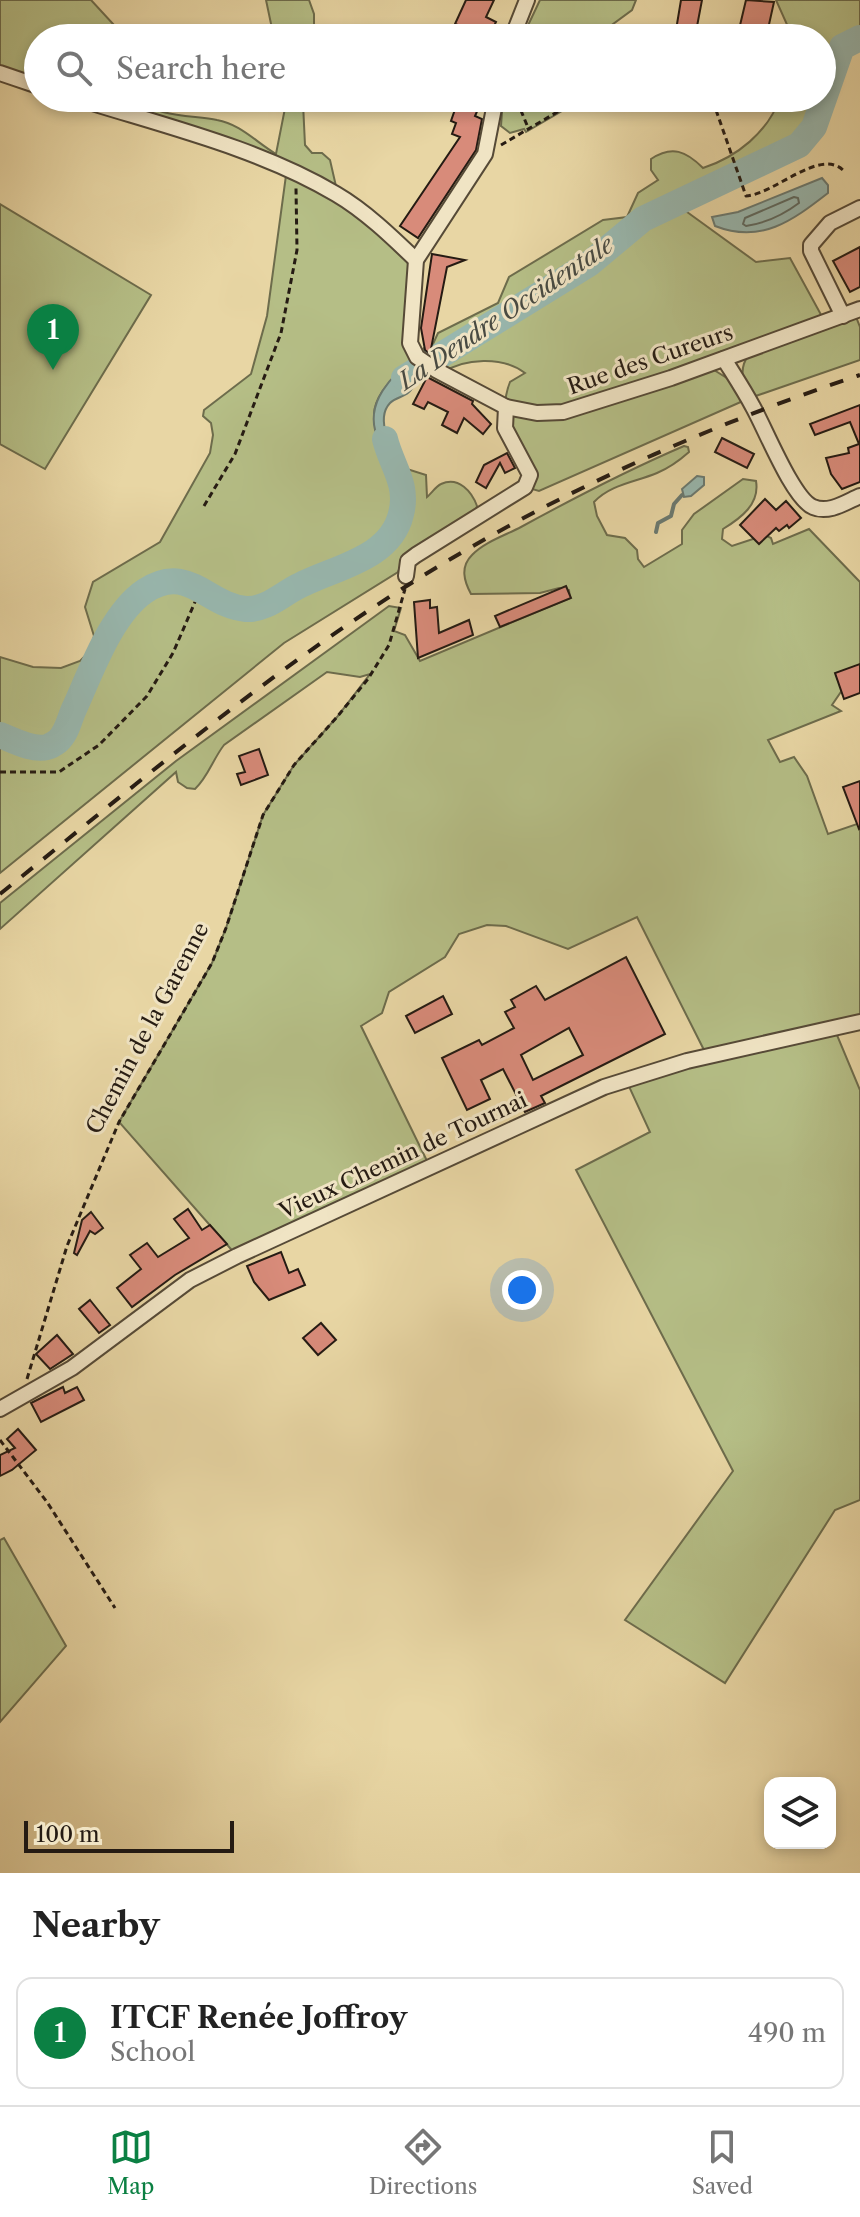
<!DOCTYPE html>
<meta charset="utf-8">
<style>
:root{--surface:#fff;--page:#f6f6f6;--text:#222;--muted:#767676;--line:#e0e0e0;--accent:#0b8043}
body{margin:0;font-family:"Libre Caslon Text",serif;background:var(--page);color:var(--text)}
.controls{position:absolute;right:24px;bottom:24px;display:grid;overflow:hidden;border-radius:16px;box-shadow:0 4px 12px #0003}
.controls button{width:72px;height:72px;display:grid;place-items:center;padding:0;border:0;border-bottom:2px solid var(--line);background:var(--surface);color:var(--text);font:40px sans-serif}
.scale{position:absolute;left:24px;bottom:20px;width:210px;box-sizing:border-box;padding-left:8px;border:4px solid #251b13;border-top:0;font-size:22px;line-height:28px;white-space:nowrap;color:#251b13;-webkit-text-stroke:6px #f0e4c4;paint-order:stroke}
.you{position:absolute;left:522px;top:1290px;width:28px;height:28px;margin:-20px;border:6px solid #fff;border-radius:50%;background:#1a73e8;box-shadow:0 0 0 12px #1a73e833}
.badge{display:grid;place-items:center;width:52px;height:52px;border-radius:50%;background:var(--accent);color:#fff;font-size:26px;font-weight:700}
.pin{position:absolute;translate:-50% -66px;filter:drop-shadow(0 2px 4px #0008)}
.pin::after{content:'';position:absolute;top:42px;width:28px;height:24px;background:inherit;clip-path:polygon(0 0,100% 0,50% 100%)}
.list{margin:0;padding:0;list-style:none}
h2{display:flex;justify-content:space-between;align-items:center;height:104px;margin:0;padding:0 32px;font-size:34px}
h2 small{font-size:26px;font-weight:400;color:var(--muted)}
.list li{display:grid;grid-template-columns:52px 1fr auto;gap:24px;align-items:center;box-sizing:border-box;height:112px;margin:0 16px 16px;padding:0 16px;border:2px solid var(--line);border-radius:16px}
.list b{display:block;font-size:30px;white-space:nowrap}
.list p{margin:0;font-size:26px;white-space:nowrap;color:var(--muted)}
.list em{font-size:26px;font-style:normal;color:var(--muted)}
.icon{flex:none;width:44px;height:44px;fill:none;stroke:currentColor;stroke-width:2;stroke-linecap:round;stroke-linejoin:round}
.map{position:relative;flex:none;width:860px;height:1873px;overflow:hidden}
.search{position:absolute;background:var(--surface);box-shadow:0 4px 12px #0003;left:24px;right:24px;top:24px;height:88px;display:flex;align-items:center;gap:20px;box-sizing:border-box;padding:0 28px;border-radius:44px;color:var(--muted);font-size:30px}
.sheet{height:232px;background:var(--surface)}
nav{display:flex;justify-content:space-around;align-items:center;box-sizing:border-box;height:112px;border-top:2px solid var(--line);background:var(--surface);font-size:22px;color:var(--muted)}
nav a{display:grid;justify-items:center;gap:4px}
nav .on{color:var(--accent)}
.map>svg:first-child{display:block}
.green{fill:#b5be86;stroke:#6d6c4c;stroke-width:2}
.water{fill:#98b7ae;stroke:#6a7970;stroke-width:2}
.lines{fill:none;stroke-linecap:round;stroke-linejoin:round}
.shore{stroke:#5e6960;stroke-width:2}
.stream{stroke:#6a7970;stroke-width:4}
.river{stroke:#98b7ae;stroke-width:26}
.building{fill:#d88b7a;stroke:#251b13;stroke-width:2;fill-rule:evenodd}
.minor-casing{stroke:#564a37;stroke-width:18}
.path{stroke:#251b13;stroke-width:3;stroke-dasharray:6 4;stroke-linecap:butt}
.minor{stroke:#f0e4c4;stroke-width:14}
.rail{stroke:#251b13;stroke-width:4;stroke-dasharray:14 14;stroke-linecap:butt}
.labels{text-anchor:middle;stroke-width:6;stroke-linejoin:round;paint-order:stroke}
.street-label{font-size:22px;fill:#251b13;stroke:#f0e4c4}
.water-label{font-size:24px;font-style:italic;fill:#484a42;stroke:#f0e4c4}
</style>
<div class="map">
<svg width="860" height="1873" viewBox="0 0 860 1873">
<rect width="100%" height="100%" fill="#e8d6a4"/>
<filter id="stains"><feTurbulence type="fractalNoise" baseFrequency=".0025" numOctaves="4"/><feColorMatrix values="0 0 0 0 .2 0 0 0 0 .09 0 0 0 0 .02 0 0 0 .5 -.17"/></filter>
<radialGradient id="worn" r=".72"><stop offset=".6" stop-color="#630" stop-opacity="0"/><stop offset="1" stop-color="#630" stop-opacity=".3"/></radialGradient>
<g class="green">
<polygon points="0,0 91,0 126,38 38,38 38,86 0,73"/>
<polygon points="266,0 309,0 314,14 314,38 274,38"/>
<polygon points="540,0 636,0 632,10 594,38 522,38"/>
<path d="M776 0H860V38L842 47 814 126 799 145 676 204 756 262 790 258 825 322 854 312 860 327V360L750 398C743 384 738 368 749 355L714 370 730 380 743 401 539 491 525 487 529 480C514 448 496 417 510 382L525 373C503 356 464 358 442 373L407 364C362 407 367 420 398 470L404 468 426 475 427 497C431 494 436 486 441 484 459 476 472 492 477 506L473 519 403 560 398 572 284 643 0 873V657L33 667 61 668 80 661 91 650 94 636 85 607 93 582 160 542 210 453 213 435 211 423 203 416 204 410 251 374 267 316 287 168 76 98H139C156 118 193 115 217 120 240 124 256 142 276 154L287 98H307L303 103 305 145 312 153H322L330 160 338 195 409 262 417 356 424 348 433 344 438 333 498 303 509 277 603 220 627 217 638 193 658 180 651 170V159C672 145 686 151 703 168 737 157 768 132 780 98H822V38H793Z"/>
<polygon points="503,98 569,98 572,105 526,132 524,129 510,133 501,126"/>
<polygon points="0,204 151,295 45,469 0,444"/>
<path d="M684 446 688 447 689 452C680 460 669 468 657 473 636 482 611 484 594 502L597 516 607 535 625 538 637 550 638 559 644 567 682 544V530L694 514 743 479 756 481C760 504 741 518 723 529L722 539 732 546 765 535 771 538 773 544 809 529 860 582V664L832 705 841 711 768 740 780 762 794 757 807 776 828 834 860 823V1022L834 1028 860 1090V1500L835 1510 725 1683 625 1620 733 1471 576 1170 650 1132 626 1080 707 1056 637 917 568 949 506 926 487 925 459 934 445 957 389 992 382 1013 361 1026 430 1167 237 1256 119 1122 212 963 226 928 263 815 294 765 337 717 370 674 360 677 327 672 224 745C213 759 208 777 195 789L187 788 178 782 176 772 0 929V903L176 761 389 606 401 608 394 631 405 635 420 661 570 598 569 590 559 588 540 593 471 594C464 581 460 567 472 555 484 542 506 535 521 527 574 498 628 470 684 446Z"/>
<polygon points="4,1538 66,1646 0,1722 0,1540"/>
</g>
<g class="water">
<path d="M822 178 828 185V193C792 221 761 244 715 226L712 217 738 212Z"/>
<path d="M417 357 431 366C421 374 418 381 411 390 406 397 396 397 390 403 374 420 393 453 404 468L394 470C388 459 381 448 377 436 364 403 392 374 417 357Z"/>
<polygon points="697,476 704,477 704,485 691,496 684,497 682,489"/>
</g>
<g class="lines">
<path class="shore" d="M794 197 798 198 799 203C783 215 766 223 746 226L743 224 745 218Z"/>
<polyline class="stream" points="656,532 658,523 671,516 674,504 682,495"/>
<g class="river">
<polyline points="404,378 589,264 643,219 799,145 814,127 842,47 860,38"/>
<path d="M0 735C13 740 33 751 47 747 51 746 54 744 58 741 67 733 69 720 74 709 91 672 111 614 145 591 188 562 207 606 246 609 265 610 280 596 295 588 330 568 390 561 401 514 409 484 391 465 385 439"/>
</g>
</g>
<g class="building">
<polygon points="466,0 494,0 486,17 496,22 489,36 455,24"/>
<polygon points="681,0 702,0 695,37 675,36"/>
<polygon points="746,0 774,2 766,38 737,38"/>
<polygon points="459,98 483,98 475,116 482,119 476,150 418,238 400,226 460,137 452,134 456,123 451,121"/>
<polygon points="860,247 860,287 850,292 833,261"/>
<polygon points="432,254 465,260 447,267 430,354 425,350 421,328"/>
<polygon points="427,377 473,401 472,404 491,424 483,434 464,418 457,433 442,425 448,412 428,402 424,409 413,404"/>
<polygon points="860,405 860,482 842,489 831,474 826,458 849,453 848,448 859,444 850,422 815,435 810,424"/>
<polygon points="722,438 754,454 747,468 715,452"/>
<polygon points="507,453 515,468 505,473 500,463 486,488 476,482 484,465"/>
<polygon points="765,499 776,510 786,501 801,518 789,528 787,525 779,531 776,528 759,544 740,525"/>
<polygon points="566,586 571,598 500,627 495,616"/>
<polygon points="430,600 430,608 437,607 439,633 469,620 473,635 418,658 414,602"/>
<polygon points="860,664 860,693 844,699 835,673"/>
<polygon points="259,749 268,775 241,785 237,774 245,772 239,756"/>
<polygon points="860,781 860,828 859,829 843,787"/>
<path d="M626 957 665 1034 541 1096 545 1103 525 1112 503 1069 481 1080 490 1099 467 1110 442 1058 479 1040 482 1045 514 1028 505 1012 515 1007 511 1000 536 986 545 1000ZM569 1028 583 1055 533 1080 521 1055Z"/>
<polygon points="443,996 452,1014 415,1033 406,1016"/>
<polygon points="188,1209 202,1230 210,1225 227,1244 175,1275 132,1307 117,1288 141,1269 130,1255 147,1243 158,1257 189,1238 174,1219"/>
<polygon points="91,1212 103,1228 95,1234 90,1231 77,1255 74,1253 82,1220"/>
<polygon points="281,1252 289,1273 298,1269 305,1285 269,1300 254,1282 247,1266"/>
<polygon points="90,1300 110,1325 99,1333 79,1309"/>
<polygon points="321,1323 336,1340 318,1355 303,1338"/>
<polygon points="57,1335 73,1354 50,1369 36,1354"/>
<polygon points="63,1387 65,1393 77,1387 84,1400 41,1422 31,1403"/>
<polygon points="18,1429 36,1450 12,1470 0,1476 0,1455 15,1448 7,1439"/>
</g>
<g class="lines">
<defs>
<g id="minor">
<polyline points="512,38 527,0"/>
<polyline points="0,73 38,86"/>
<path d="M76 98C161 125 259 148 336 194 365 211 391 236 416 260"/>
<polyline points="496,98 485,154 416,260 410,343 417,357 436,370 506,407 537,413 563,412 671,378 860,309"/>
<polyline points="843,316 811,251 811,245 830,223 860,208"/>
<path d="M724 359C734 375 744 390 753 407 765 428 793 499 813 507 829 514 846 502 860 496"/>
<polyline points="406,576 408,561 416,555 517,492 525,487 530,475 505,428 506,407"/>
<polyline points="0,1409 72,1368 190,1280 237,1256 604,1087 687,1061 860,1022"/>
</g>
</defs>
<use href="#minor" class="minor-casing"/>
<g class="path">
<polyline points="517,101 529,130"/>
<path d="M716 110 746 196C775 194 819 148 843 170"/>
<polyline points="501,145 581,98"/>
<polyline points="204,506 235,454 281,333 297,250 296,188"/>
<polyline points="0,772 59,772 99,745 147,696 173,653 195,602"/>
<polyline points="27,1379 67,1246 90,1191 119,1122 212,963 226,928 263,815 294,765 337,717 368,679 389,645 405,589"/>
<polyline points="0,1440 47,1502 115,1608"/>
</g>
<use href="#minor" class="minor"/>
<path class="rail" d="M0 894C132 788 262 677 405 587 547 497 701 428 860 375"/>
</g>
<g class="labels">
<g class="street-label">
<text transform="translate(650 359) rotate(-19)" y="8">Rue des Cureurs</text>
<text transform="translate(147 1028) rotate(-62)" y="8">Chemin de la Garenne</text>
<text transform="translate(403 1155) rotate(-25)" y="8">Vieux Chemin de Tournai</text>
</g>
<g class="water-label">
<text transform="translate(506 313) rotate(-34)" y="8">La Dendre Occidentale</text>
</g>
</g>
<rect width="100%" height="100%" filter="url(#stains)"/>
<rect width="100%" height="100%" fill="url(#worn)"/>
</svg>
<div class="controls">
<button><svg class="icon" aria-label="layers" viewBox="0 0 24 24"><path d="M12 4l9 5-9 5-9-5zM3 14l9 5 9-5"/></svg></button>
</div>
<div class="scale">100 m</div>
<div class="you"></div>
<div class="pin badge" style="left:53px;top:370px">1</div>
<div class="search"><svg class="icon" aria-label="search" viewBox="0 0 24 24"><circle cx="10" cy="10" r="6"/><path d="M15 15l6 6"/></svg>Search here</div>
</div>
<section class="sheet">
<h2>Nearby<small></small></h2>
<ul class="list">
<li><span class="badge">1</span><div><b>ITCF Renée Joffroy</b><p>School</p></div><em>490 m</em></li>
</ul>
</section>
<nav>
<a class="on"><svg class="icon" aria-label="map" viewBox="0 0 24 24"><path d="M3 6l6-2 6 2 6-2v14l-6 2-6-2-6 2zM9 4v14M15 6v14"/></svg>Map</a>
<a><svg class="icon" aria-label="directions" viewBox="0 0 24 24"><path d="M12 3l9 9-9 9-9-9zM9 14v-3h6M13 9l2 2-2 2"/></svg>Directions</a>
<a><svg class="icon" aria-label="saved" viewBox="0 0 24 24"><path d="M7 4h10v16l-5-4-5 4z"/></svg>Saved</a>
</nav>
